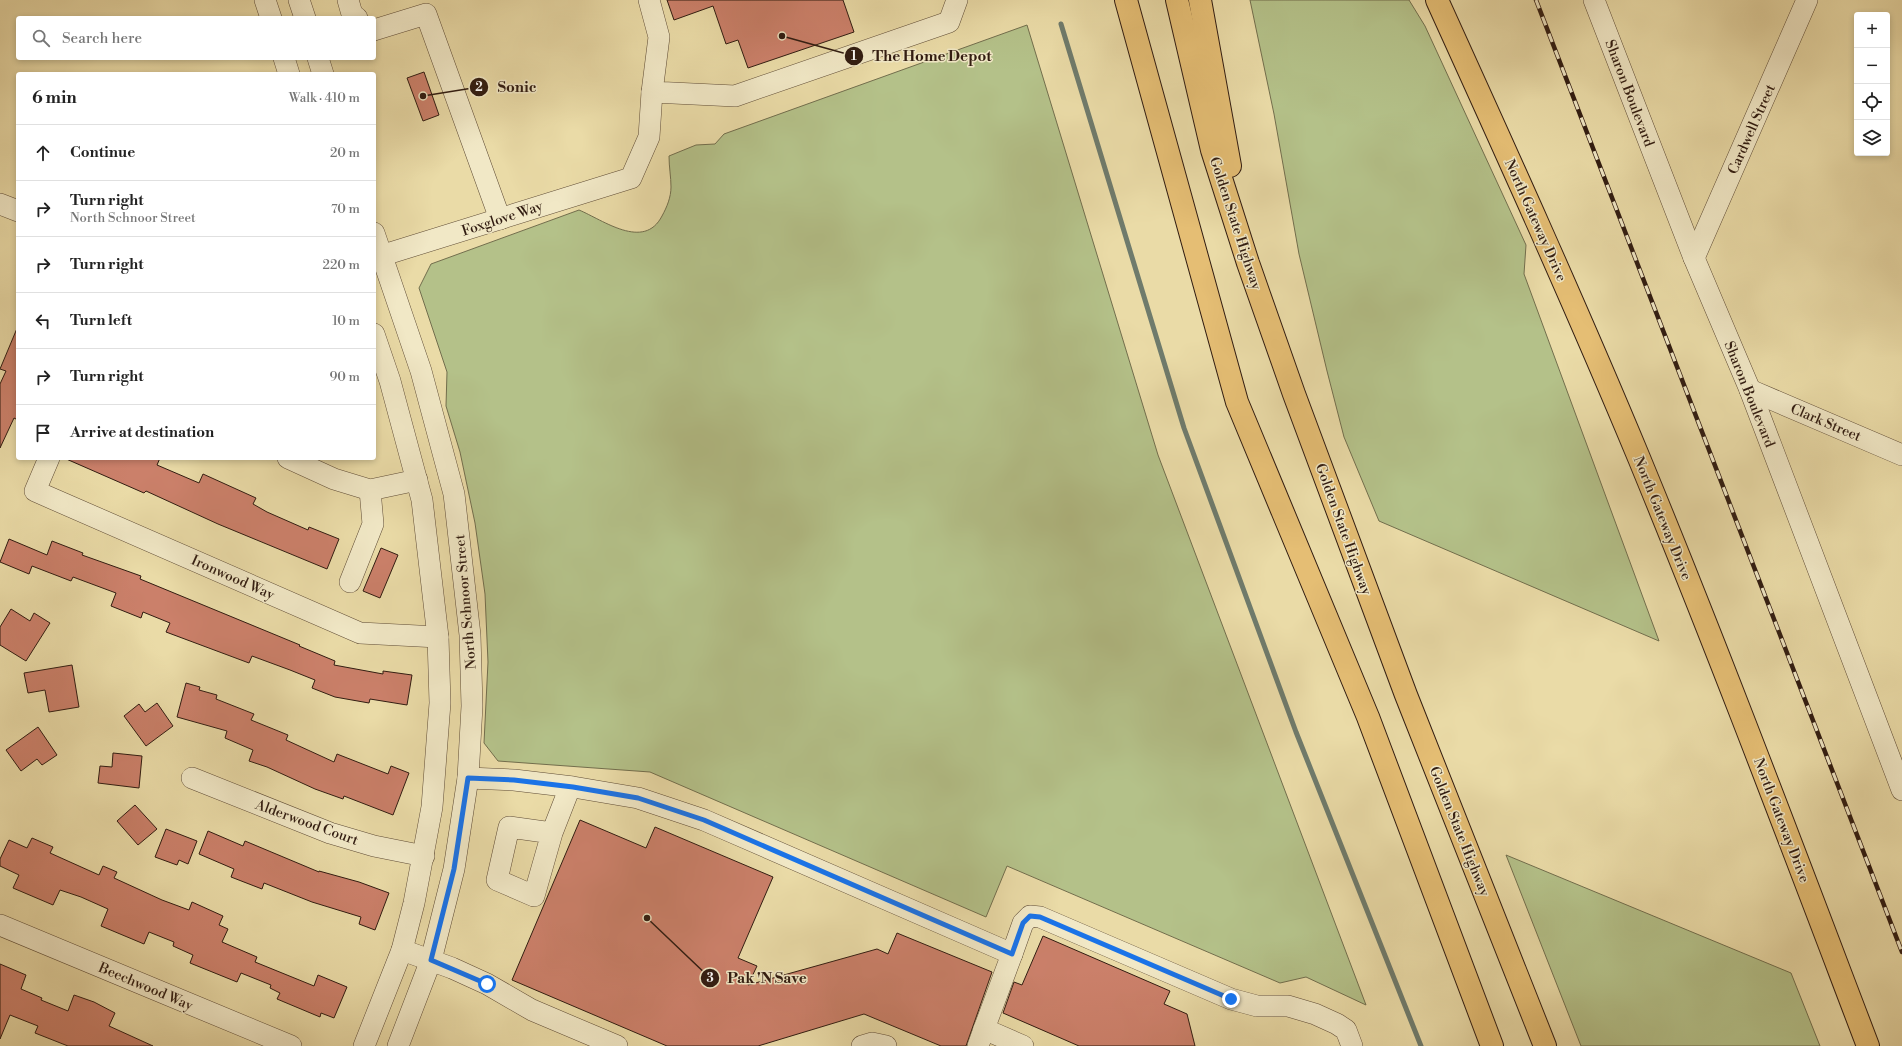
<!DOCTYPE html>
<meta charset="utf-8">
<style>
:root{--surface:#fff;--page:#f2f2f2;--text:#222;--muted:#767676;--line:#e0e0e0}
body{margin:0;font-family:"Libre Bodoni",serif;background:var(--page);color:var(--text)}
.controls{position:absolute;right:12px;top:12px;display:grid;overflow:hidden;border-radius:4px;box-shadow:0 2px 6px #0003}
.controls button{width:36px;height:36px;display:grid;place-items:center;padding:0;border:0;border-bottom:1px solid var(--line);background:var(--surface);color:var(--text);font:20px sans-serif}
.stop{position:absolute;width:12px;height:12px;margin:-9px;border:3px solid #1a73e8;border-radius:50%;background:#fff}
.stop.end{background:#1a73e8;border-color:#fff;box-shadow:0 1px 4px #0008}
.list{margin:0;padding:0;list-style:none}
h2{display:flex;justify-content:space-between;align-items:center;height:52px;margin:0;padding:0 16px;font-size:17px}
h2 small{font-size:13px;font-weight:400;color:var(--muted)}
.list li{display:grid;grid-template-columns:26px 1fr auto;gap:12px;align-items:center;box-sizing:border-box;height:56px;padding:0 16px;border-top:1px solid var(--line)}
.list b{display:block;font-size:15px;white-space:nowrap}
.list p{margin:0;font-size:13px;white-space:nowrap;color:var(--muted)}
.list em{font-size:13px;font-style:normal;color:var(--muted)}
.icon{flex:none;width:22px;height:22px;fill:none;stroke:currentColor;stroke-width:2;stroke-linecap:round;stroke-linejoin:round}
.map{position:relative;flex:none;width:1902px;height:1046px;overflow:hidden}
.search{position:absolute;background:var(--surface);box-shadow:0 2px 6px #0003;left:16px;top:16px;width:360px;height:44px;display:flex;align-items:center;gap:10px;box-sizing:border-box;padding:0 14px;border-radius:4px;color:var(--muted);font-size:15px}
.panel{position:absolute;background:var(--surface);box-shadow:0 2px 6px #0003;left:16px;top:72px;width:360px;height:388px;border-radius:4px}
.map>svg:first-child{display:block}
.green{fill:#b4c189;stroke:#726e4d}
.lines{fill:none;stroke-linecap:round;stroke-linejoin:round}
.stream{stroke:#6f7b6c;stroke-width:5}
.building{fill:#cb806a;stroke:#311c11}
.minor-casing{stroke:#5f4c36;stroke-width:22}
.major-casing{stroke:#311c11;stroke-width:24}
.highway-casing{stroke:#311c11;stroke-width:24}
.minor{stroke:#f1e8c6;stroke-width:21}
.major{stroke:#e5be74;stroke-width:22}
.highway{stroke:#e5be74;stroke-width:22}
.rail-casing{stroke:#311c11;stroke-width:4.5}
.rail{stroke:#f1e8c6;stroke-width:3;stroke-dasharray:9;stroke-linecap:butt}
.route{stroke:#1a73e8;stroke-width:5}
.labels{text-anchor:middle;stroke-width:3;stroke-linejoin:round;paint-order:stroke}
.street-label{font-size:14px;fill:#311c11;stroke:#f1e8c6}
.leader{fill:none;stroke:#311c11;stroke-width:1.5}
.callout-dot{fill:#311c11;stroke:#f1e8c6;stroke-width:1.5}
.mark-label{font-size:12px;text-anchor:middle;font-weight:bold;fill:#fff}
.callout-label{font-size:15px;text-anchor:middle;font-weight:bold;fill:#311c11;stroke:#f1e8c6;stroke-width:3;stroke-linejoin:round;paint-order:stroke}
</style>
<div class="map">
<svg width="1902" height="1046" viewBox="0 0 1902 1046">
<rect width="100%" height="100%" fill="#eadba7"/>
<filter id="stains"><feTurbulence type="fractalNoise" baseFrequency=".005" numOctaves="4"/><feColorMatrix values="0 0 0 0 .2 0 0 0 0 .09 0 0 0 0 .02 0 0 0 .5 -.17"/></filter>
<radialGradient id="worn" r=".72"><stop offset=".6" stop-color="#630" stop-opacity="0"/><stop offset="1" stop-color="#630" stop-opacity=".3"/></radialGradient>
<g class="green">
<polygon points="1250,0 1409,0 1425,26 1526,245 1524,274 1659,641 1379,521 1344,437 1327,371 1299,254 1274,114"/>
<path d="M1027 25 1158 455 1366 1005 1306 977 1280 983 1007 866 986 917 650 772 498 761 484 743 488 662 485 594 475 523 460 452 446 406 447 372 419 288 431 264 579 210C603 220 644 251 662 216 667 207 671 197 671 187 671 177 669 167 669 156L696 145 715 144 724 134Z"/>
<polygon points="1506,855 1791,973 1820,1046 1581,1046"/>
</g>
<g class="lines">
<polyline class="stream" points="1061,24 1184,428 1296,732 1421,1046"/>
</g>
<g class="building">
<polygon points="667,0 843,0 854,32 748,68 738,40 726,44 713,6 674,20"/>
<polygon points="424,72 439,115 423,121 407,78"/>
<polygon points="18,326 18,420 14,418 0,448 0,384 6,371 0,369"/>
<polygon points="64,458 160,458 157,465 199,483 203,474 256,498 253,504 267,512 308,530 309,527 339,539 327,569 218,524 146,491 144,493"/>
<polygon points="9,539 47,555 52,541 83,553 82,555 141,576 140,579 300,645 299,646 335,661 334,665 383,674 383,671 412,675 407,705 370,699 369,703 335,697 312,688 315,680 290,670 252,656 249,663 166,632 170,623 143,612 141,618 111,606 116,593 73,577 71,581 32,566 29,574 0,562"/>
<polygon points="381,548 398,555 380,598 363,591"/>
<polygon points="11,609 30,621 34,613 50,623 26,661 0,645 0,627"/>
<polygon points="72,665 79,707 49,712 45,690 28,693 24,673"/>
<polygon points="186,683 200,687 199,690 217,695 216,699 254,714 251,720 288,735 286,740 334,762 337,754 388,774 391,766 409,773 393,815 344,796 343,799 315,789 267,767 249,761 253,750 225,738 227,731 177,717"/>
<polygon points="157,703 173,726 146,746 124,716 139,704 145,712"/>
<polygon points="38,727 57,755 42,765 37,759 21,771 6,750"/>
<polygon points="113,753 142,756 139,788 98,783 100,766 112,767"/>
<polygon points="135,805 157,829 138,845 117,821"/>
<polygon points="580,820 646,848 655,827 773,877 738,958 757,966 748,985 877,949 888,954 897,933 992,972 966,1046 941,1046 864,1014 758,1046 667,1046 512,980"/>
<polygon points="166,829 197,841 188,864 179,860 177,865 155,857"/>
<polygon points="208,831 243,846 245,841 319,872 319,871 359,882 389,893 375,930 359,924 361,917 312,902 264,883 262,889 231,877 234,869 199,854"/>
<polygon points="32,838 53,847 50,853 99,875 103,866 117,872 114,878 162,900 189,910 192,902 223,916 219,925 228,929 222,942 257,957 255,962 314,986 318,975 347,987 334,1018 321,1013 320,1017 277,999 280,993 270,988 271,985 241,973 237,982 190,963 193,955 173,946 174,942 149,932 144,944 101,926 108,909 81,897 60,890 53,905 13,888 19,875 0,866 0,859 9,840 27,848"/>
<polygon points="1043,936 1170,991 1164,1004 1187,1014 1195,1046 1079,1046 1003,1013 1014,982 1022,985"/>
<polygon points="0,964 26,975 21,989 42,998 41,1000 68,1011 74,995 94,1002 115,1013 109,1026 153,1046 68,1046 35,1033 38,1026 10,1015 0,1039"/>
</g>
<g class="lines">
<defs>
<g id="minor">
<polyline points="265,0 271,18"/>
<polyline points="299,0 305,18"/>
<polyline points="348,0 352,14 357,18"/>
<polyline points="649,0 659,37 652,92 735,96 949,22 957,0"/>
<polyline points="1594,0 1694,258 1750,390 1902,790"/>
<polyline points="374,30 426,14 500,219"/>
<polyline points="284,58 289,74"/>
<polyline points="318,58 323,74"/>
<polyline points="0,204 18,211"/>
<polyline points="374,233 421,371 454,494 470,635 472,706 468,778 454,869 431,960 398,1046"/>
<polyline points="374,258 631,178 649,137 652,92"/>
<polyline points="1694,258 1807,0"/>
<polyline points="1750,390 1902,455"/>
<polyline points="49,458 35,491 360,633 438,637"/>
<polyline points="288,458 334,479 370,490 417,480"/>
<polyline points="350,582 373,524 370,490"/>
<polyline points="192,778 330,833 374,846 424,856"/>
<polyline points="468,778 514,780 573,787 638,798 704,820 1012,954 1023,923 1030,916 1040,917 1231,999 1257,1006 1288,1006 1315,1014 1337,1024 1346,1030 1352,1046"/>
<polyline points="552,833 534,896 497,880 509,827 552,833 570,787"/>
<polyline points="0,925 291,1046"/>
<polyline points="402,950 452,968 487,984 532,1010 617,1046"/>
<polyline points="984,1029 1012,954"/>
<polyline points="364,1046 402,950 414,903 432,807 440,703 438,637 422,500 390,381 374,334"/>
<polyline points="862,1046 872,1043 886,1046"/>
<polyline points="978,1046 984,1029 1023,1046"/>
</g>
<path id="major" d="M1437 0C1506 152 1575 304 1639 458 1719 652 1793 849 1868 1046"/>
<g id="highway">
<polyline points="1126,0 1237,402 1368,717 1492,1046"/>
<polyline points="1177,0 1212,150 1248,263 1294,394 1406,695 1545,1046"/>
<polyline points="1200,0 1230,166"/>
</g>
</defs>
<use href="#minor" class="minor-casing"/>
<use href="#major" class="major-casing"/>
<use href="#highway" class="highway-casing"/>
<use href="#minor" class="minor"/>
<use href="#major" class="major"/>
<use href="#highway" class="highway"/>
<defs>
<polyline id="rail" points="1536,0 1902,952"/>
</defs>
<use href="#rail" class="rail-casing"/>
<use href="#rail" class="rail"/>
</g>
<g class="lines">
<polyline class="route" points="487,984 431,960 454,869 468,778 514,780 573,787 638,798 704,820 1012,954 1023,923 1030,916 1040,917 1231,999"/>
</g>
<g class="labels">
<g class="street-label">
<text transform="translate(1630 93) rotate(69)" y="5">Sharon Boulevard</text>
<text transform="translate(1751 129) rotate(-66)" y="5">Cardwell Street</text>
<text transform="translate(502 218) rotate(-18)" y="5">Foxglove Way</text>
<text transform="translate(1536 220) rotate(66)" y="5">North Gateway Drive</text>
<text transform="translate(1236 223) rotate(72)" y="5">Golden State Highway</text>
<text transform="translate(1750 394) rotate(68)" y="5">Sharon Boulevard</text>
<text transform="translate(1826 422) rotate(23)" y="5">Clark Street</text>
<text transform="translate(1663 518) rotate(68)" y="5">North Gateway Drive</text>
<text transform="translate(1344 529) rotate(70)" y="5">Golden State Highway</text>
<text transform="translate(233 577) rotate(24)" y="5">Ironwood Way</text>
<text transform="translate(465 602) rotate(-95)" y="5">North Schnoor Street</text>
<text transform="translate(1782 820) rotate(69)" y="5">North Gateway Drive</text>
<text transform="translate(307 822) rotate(20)" y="5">Alderwood Court</text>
<text transform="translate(1460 831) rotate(68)" y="5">Golden State Highway</text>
<text transform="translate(146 986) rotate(23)" y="5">Beechwood Way</text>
</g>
</g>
<path class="leader" d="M782 36L854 56M423 96L479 87M647 918L710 978"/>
<g class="callout-dot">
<circle cx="782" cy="36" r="4"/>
<circle cx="423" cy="96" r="4"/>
<circle cx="647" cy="918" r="4"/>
<circle cx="854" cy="56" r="10"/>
<circle cx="479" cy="87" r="10"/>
<circle cx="710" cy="978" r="10"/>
</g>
<g class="mark-label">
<text x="854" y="60">1</text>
<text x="479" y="91">2</text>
<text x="710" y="982">3</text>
</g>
<g class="callout-label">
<text x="932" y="61">The Home Depot</text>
<text x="517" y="92">Sonic</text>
<text x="767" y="983">Pak 'N Save</text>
</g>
<rect width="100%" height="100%" filter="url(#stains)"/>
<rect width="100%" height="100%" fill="url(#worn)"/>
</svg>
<div class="controls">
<button>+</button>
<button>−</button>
<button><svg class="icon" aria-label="locate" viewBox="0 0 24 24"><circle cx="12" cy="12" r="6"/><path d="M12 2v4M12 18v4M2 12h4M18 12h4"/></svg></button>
<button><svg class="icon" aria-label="layers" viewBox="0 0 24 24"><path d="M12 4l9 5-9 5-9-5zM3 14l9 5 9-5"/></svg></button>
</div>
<div class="stop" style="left:487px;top:984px"></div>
<div class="stop end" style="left:1231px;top:999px"></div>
<div class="search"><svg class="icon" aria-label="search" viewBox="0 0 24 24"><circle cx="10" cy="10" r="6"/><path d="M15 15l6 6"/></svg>Search here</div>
<section class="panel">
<h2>6 min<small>Walk · 410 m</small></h2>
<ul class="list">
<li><svg class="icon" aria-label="ahead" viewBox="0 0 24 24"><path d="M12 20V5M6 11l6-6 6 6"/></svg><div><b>Continue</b></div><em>20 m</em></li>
<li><svg class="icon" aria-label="right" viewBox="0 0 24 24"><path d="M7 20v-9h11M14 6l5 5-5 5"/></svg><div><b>Turn right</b><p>North Schnoor Street</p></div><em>70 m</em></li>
<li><svg class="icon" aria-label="right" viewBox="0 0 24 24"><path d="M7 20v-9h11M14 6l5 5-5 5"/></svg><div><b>Turn right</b></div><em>220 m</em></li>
<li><svg class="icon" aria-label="left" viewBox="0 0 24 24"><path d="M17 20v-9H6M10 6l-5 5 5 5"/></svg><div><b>Turn left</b></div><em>10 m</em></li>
<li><svg class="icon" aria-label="right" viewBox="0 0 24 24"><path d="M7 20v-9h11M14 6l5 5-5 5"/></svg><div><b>Turn right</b></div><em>90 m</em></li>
<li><svg class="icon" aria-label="arrive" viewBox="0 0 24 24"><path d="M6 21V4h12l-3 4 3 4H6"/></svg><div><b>Arrive at destination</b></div></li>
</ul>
</section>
</div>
